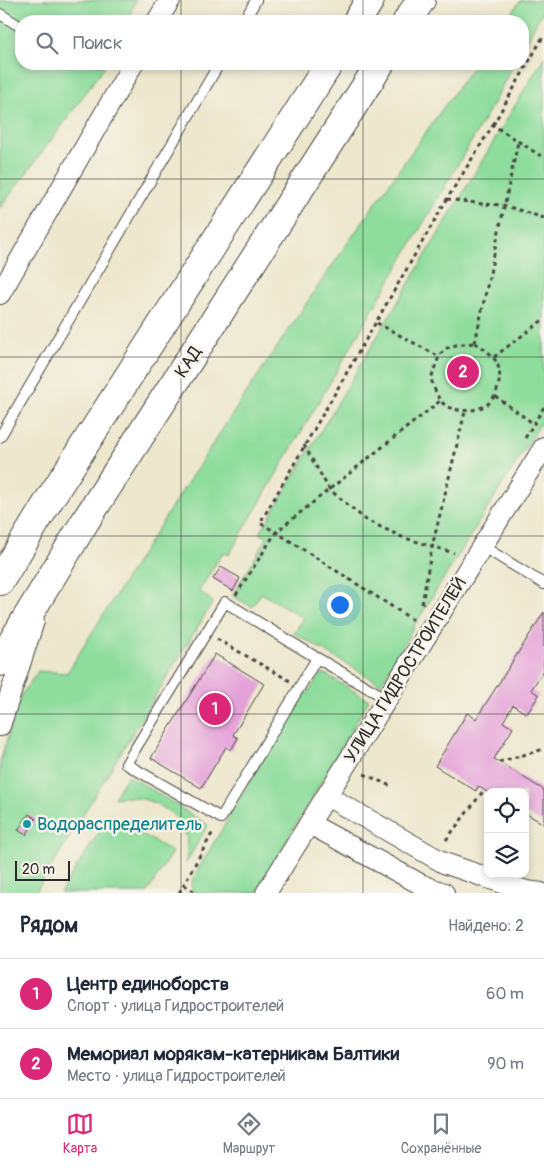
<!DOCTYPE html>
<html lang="ru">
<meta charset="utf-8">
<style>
:root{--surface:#fff;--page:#f6f6f7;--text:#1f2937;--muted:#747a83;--line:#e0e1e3;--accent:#db2777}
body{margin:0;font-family:Pangolin,sans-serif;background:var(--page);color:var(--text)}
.controls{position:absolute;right:15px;bottom:15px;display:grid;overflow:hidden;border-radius:10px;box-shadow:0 2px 8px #0003}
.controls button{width:45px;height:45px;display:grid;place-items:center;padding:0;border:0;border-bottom:1px solid var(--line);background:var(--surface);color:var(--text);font:25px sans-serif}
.scale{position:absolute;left:15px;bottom:12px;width:55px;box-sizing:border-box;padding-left:5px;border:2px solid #2b2b2b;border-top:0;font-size:14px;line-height:18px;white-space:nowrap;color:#2b2b2b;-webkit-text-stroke:4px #f7f3e8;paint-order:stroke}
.you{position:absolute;left:339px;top:604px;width:18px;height:18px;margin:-12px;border:4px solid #fff;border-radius:50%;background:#1a73e8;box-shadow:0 0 0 8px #1a73e833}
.badge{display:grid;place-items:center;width:32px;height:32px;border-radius:50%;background:var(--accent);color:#fff;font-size:16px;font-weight:700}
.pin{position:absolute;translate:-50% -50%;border:2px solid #fff;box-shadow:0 1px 5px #0006}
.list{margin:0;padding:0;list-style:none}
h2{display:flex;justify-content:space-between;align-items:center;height:65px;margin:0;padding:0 20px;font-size:21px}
h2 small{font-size:16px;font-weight:400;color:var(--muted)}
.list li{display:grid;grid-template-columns:32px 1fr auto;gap:15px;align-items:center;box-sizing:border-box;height:70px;padding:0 20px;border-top:1px solid var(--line)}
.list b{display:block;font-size:19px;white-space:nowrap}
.list p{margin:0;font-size:16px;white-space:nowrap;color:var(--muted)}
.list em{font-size:16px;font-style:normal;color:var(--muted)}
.icon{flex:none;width:28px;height:28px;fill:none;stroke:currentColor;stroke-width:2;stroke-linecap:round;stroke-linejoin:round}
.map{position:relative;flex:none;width:544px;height:893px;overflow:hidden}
.search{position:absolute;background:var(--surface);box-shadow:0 2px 8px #0003;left:15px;right:15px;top:15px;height:55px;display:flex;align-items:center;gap:12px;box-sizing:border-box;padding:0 18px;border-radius:20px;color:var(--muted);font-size:19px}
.sheet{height:205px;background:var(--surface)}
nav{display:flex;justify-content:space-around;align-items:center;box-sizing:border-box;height:70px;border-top:1px solid var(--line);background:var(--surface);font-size:14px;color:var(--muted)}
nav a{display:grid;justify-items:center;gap:2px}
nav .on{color:var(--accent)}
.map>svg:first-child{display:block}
.green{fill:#8edd9c;stroke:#5c8464}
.building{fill:#e5a2d9}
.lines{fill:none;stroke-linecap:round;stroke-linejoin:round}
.lane-casing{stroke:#484743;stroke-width:12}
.street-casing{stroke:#484743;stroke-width:22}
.highway-casing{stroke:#484743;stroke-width:30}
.path{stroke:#484743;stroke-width:3;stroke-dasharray:4 4;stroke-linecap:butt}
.lane{stroke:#fff;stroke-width:10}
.street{stroke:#fff;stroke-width:20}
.highway{stroke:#fff;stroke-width:28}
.grid{fill:none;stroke:#2b2b2b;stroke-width:1;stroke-opacity:0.55}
.culture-dot{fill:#0f9aa8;stroke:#f7f3e8;stroke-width:2}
.labels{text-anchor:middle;stroke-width:5;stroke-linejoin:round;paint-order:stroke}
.street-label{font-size:18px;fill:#2b2b2b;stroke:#f7f3e8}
.culture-label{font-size:18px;fill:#0d838f;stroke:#f7f3e8;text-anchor:start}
</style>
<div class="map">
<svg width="544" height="893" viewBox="0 0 544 893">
<rect width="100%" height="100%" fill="#f7f3e8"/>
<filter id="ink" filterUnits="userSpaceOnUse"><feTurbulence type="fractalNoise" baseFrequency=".02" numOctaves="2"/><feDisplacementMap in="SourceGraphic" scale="10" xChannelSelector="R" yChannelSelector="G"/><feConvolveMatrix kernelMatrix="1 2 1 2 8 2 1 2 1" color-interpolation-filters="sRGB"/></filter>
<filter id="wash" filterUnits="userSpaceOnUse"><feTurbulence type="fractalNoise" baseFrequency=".0096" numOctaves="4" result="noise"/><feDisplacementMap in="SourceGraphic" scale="20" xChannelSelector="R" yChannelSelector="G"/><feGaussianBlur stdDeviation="1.12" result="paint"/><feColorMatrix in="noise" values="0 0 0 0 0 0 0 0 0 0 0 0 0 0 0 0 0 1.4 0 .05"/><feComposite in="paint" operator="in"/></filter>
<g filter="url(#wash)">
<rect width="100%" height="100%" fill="#ede7cd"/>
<g class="green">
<polygon points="0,0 136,0 127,21 21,21 21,64 106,64 64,123 0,208"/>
<polygon points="521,0 544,0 544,8 523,48 523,21 506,21"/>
<polygon points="544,57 544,418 414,626 381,684 294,633 304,618 261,593 252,607 232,596 267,538 260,533"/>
<path d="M475 64H514L485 118 229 555 223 552 199 591 213 602 35 893H0V762L20 697 38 671 67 673C196 465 331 261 475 64Z"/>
<polygon points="321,674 325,674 369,700 256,893 194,893 191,886 193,878 303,692 307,694"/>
<path d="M128 775 208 825 186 863C186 855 188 845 186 836 178 807 141 793 114 798Z"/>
<polygon points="110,815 172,852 147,893 60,893"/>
</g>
<g id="blocks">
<g class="building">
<polygon points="221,567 240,578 233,591 213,579"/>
<polygon points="544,612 544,670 531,690 539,695 527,714 513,705 503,722 513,728 494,759 544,790 544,824 525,813 525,792 487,792 478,786 476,791 435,766 467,713 476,719"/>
<polygon points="215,654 264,684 233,735 238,738 231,750 226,747 201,788 151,758"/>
<polygon points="29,814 36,819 26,835 18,830"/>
</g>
</g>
</g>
<g filter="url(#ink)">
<use href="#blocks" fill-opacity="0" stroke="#484743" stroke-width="1"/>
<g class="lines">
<defs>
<g id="lane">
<polyline points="0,14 21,27"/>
<polyline points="244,21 256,0"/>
<polyline points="0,437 219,64"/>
<polyline points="482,546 544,584"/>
<polyline points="317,658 225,602 126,764 221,818 317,658 387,699"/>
</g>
<g id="street">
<polyline points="157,21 170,0"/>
<polyline points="0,294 133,64"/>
<polyline points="0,726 34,621"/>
<polyline points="327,796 444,863 526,891 541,893"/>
<polyline points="310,824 422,885 444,893"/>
<polyline points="266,893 544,447"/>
</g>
<g id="highway">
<polyline points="357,21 370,0"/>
<polyline points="407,21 421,0"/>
<polyline points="0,581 51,497 329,64"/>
<polyline points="0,662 86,520 380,64"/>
</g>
</defs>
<use href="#lane" class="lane-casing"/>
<use href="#street" class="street-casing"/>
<use href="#highway" class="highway-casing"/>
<g class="path">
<polyline points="493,125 544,35"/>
<polyline points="447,199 483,204 503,205 544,218"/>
<polyline points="377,323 438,356"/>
<path d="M475 343C494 354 505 366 497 390 495 394 493 400 489 403 477 413 450 414 440 400 436 394 433 385 431 379 441 348 442 345 475 343Z"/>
<polyline points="475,343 518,142"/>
<polyline points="494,357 544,319"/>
<polyline points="495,396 534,424"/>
<polyline points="525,438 544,407"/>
<polyline points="304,445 329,489 366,520 402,537 454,553"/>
<polyline points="236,595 276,532 440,401"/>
<polyline points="422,604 432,547 465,412"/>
<polyline points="413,620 276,532 260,523 447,199 493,125 544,158"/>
<polyline points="217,639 290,681"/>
<polyline points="499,762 544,749"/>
<polyline points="364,774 393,787"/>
<polyline points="446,840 484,790"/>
<polyline points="184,885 197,893"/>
<polyline points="179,893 214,830"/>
</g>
<use href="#lane" class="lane"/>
<use href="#street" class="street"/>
<use href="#highway" class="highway"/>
</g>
</g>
<path class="grid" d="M181 0V21M363 0V21M181 64V893M363 64V893M0 179H544M0 357H544M0 536H544M0 714H544"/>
<circle class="culture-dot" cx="27" cy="824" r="5"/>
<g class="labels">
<g class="street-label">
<text transform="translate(188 362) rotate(-57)" y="6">КАД</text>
<text transform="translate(405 670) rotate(-58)" y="6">УЛИЦА ГИДРОСТРОИТЕЛЕЙ</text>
</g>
<g class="culture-label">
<text x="37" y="830">Водораспределитель</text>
</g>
</g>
</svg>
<div class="controls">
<button><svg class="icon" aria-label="locate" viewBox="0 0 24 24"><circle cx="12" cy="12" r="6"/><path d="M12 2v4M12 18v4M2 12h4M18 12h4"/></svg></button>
<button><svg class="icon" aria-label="layers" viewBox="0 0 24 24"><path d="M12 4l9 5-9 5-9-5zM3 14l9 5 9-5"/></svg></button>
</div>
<div class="scale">20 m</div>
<div class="you"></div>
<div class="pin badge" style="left:215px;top:709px">1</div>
<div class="pin badge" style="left:463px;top:372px">2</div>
<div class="search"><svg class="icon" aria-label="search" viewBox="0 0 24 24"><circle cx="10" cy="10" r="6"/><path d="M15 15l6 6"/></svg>Поиск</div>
</div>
<section class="sheet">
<h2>Рядом<small>Найдено: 2</small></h2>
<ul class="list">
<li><span class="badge">1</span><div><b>Центр единоборств</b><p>Спорт · улица Гидростроителей</p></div><em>60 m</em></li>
<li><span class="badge">2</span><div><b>Мемориал морякам-катерникам Балтики</b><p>Место · улица Гидростроителей</p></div><em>90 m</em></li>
</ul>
</section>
<nav>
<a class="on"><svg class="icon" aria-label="map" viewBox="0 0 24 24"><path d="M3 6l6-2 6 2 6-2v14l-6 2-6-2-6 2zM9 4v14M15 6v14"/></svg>Карта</a>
<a><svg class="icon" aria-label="directions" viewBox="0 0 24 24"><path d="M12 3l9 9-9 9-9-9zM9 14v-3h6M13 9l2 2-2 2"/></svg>Маршрут</a>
<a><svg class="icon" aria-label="saved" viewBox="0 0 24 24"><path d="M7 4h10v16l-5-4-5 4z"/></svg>Сохранённые</a>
</nav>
